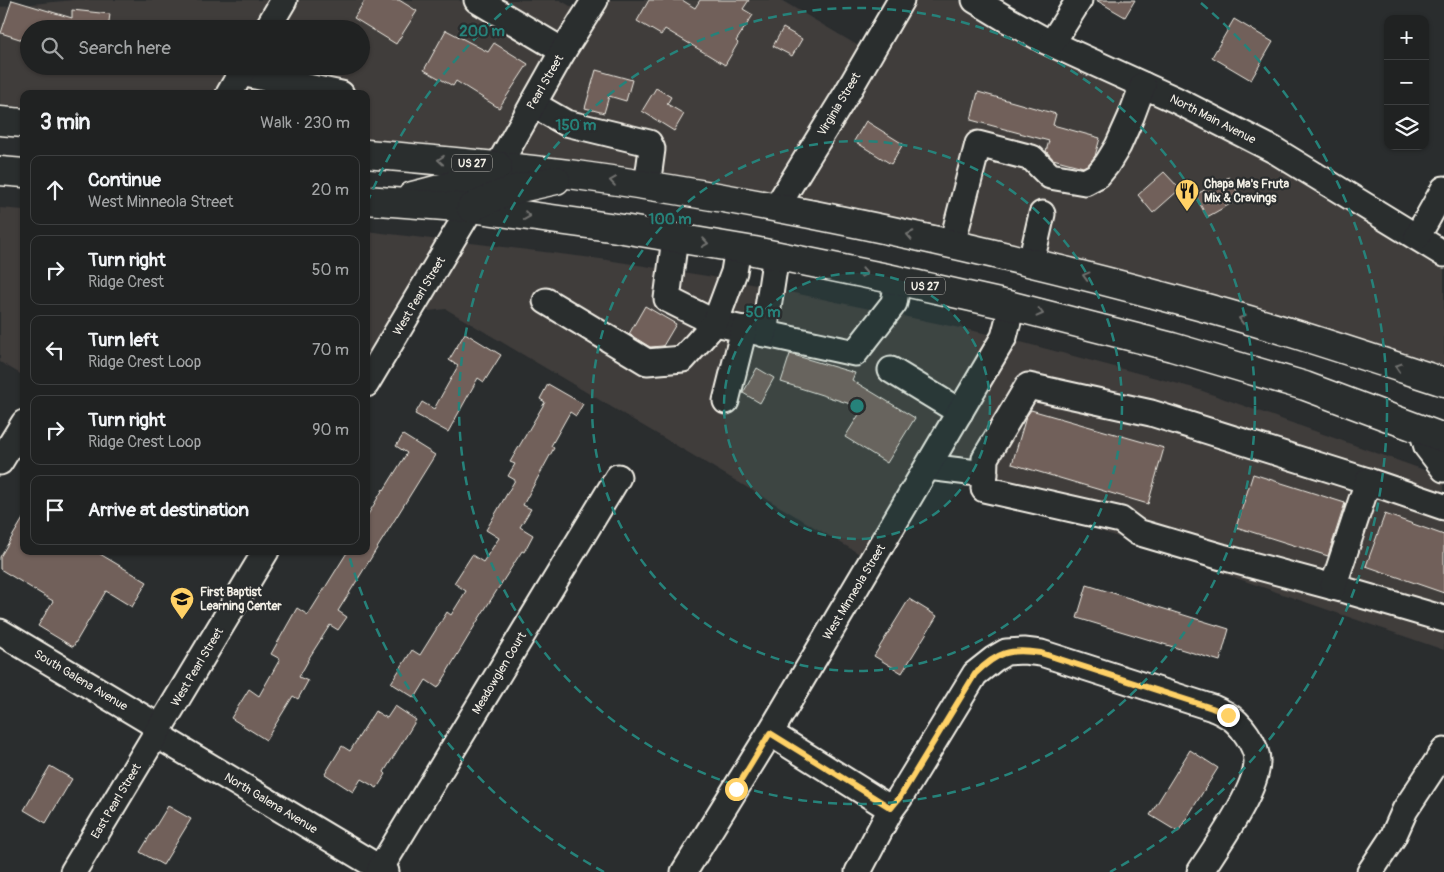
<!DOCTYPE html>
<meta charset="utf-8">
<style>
:root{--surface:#202222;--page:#2d2f2f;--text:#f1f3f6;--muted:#a2a4a5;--line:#3d3f40}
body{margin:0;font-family:Pangolin,sans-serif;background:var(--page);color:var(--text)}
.controls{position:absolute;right:15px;top:15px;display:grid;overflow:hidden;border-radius:10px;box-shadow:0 1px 4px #0004}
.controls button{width:45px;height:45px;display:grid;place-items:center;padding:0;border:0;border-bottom:1px solid var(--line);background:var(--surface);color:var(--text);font:25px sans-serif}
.stop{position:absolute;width:15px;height:15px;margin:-11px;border:4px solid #ffd166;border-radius:50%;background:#fff}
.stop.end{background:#ffd166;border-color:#fff;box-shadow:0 1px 5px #0008}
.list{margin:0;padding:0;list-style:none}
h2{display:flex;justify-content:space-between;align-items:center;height:65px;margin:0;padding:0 20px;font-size:21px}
h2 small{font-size:16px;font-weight:400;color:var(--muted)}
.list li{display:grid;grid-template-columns:32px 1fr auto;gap:15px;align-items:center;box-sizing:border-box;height:70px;margin:0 10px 10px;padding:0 10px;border:1px solid var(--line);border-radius:10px}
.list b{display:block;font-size:19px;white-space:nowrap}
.list p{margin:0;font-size:16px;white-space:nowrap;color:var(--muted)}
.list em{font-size:16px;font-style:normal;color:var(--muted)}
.icon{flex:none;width:28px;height:28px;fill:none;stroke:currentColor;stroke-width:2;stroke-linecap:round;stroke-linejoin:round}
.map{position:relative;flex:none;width:1444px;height:872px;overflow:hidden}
.search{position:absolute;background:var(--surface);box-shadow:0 1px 4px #0004;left:20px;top:20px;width:350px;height:55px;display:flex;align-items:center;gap:12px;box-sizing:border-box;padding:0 18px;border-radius:28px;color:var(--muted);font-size:19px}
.panel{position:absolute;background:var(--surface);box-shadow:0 1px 4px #0004;left:20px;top:90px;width:350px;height:465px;border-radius:10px}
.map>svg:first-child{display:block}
.built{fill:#3f3c3b}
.building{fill:#71605a;stroke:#f4f1e8}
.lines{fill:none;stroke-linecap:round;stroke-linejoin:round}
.minor-casing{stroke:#f4f1e8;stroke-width:29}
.highway-casing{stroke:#f4f1e8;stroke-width:31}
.minor{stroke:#2a2d2e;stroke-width:25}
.highway{stroke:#2a2d2e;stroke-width:28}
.oneway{stroke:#71726f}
.route{stroke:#ffd166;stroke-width:6}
.ring{fill:none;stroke:#26827a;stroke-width:2.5;stroke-dasharray:9 6}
.labels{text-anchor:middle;stroke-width:4.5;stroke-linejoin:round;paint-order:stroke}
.shield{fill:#2a2d2e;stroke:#b7b6b0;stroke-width:1}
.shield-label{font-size:11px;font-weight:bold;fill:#f4f1e8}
.street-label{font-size:12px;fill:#f4f1e8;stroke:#2a2d2e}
.poi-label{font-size:12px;font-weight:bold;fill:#f4f1e8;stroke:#2a2d2e;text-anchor:start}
.centre{fill:#26827a;stroke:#2a2d2e;stroke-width:2.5}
.ring-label{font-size:15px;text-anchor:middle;font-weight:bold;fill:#26827a;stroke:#2a2d2e;stroke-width:4.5;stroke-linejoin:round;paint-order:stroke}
</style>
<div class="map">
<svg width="1444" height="872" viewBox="0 0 1444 872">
<rect width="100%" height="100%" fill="#2a2d2e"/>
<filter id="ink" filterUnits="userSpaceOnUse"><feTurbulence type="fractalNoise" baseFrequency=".02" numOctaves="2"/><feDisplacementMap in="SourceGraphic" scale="10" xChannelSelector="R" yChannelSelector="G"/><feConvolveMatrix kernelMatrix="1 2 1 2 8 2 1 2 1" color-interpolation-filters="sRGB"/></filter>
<g filter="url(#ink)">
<g class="built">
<polygon points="74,0 272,0 255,29 29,29 29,66 234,66 218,94 24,94 24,107 0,105 0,7"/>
<polygon points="296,0 459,0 550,53 493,153 438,145 366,139 366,94 241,94 257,66 361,66 361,29 279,29"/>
<polygon points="495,0 560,0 577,10 559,38"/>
<polygon points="607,0 781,0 862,48 770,197 515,156"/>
<polygon points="913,0 958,0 1003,28 1253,149 1444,264 1444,372 1186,292 995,240 792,201"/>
<polygon points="0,208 24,210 24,376 0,362"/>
<polygon points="366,231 440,240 366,364"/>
<polygon points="463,242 601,259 732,280 993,335 863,556 446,309 421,312"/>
<polygon points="1013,340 1194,388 1444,477 1444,650 936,474"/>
</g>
<g class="building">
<polygon points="12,0 72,18 72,10 110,14 108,29 29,29 29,42 1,33"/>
<polygon points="365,0 399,0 417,11 396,44 354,18"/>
<polygon points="649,0 682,0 695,8 700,0 749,0 743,9 753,15 736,41 738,43 725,65 665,29 661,35 637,21"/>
<polygon points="1096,0 1135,0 1125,17"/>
<polygon points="1234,19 1273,42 1251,80 1212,57"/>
<polygon points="783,28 802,39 792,56 773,46"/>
<polygon points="446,30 488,52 494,43 528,64 499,108 456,81 453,86 424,70"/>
<polygon points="596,70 632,80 626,101 609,96 604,113 585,108"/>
<polygon points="656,88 671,97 667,104 684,114 674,131 642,111"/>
<polygon points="978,92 1056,114 1053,125 1100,138 1095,156 1089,164 1083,167 1053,159 1046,151 1049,141 971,120"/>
<polygon points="866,121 903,144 891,164 854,141"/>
<polygon points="1164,172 1180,189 1153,213 1138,195"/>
<polygon points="1229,177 1241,198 1207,217 1195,195"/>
<polygon points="645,306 676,324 663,346 650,347 629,334"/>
<polygon points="465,333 501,355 484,382 478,378 448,432 415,414 422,402 434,409 458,366 449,360"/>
<polygon points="790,354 855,373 852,380 915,418 887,463 845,437 863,408 781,382"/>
<polygon points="757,368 774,378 760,403 743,393"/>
<polygon points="548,384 583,404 576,416 570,412 551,446 554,448 523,505 531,509 520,527 533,535 524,552 522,551 480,617 447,672 448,672 438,688 426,680 415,698 391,683 412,650 420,655 447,612 451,615 466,591 454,583 472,555 483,562 499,538 486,530 515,480 508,476 515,464 510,462 545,402 540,399"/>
<polygon points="1031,410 1164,448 1148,504 1012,464 1026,417"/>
<polygon points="403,435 435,455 338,611 347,617 338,630 330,625 307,661 308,661 299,677 308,681 298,699 293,696 266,740 231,718 249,689 259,696 280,659 271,654 297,608 308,615 348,551 366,551 366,518 383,489 384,490 407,453 396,446"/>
<polygon points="1253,474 1345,503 1328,556 1236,527"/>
<polygon points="1385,514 1444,535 1444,593 1366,566"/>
<polygon points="24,517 24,551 95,551 147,582 132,607 106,591 73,647 38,626 53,601 0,569 0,557"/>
<polygon points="1087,585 1229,629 1220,661 1077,618"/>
<polygon points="909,599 937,616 902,673 874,656"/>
<polygon points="395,706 416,720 384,772 386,774 377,788 361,779 353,792 325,774 342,746 350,751 375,711 387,718"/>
<polygon points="1190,750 1218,768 1178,832 1150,815"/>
<polygon points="50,766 72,779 46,823 24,810"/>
<polygon points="168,806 191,819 163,865 140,852"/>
</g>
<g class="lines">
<defs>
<g id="minor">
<polyline points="477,0 563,51"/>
<polyline points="975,0 1008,20 1046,41 1176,100 1274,150 1444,254"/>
<polyline points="267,29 284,0"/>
<polyline points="1052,43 1079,0"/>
<polyline points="241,73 341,94"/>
<polyline points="229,94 245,66"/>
<polyline points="533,104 566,123 649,143 652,149 647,186"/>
<polyline points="498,166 563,51 595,0"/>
<polyline points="776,208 847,93 901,0"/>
<polyline points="1417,237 1444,189"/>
<polyline points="675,238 667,299 715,323 855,353 894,303 898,280"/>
<polyline points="952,244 978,144 1032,158 1050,176 1085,182 1098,175 1107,164 1118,146 1131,117 1143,85"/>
<polyline points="1031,262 1042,214"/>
<polyline points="546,301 647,362 683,359 715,323 734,272 738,248"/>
<polyline points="764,334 776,255"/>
<polyline points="891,370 960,412"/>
<polyline points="366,384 471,208"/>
<polyline points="726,401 744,329"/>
<polyline points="1422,430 1427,447 1444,469"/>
<polyline points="0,462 24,423"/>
<polyline points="928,467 985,474"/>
<polyline points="1444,507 1368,481 1151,413 1028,386 985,458 984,489 1121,520 1137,532 1222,557 1341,589 1444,619"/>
<polyline points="1333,587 1368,481"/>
<polyline points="0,632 149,721 167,741 386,872"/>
<polyline points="770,733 891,809"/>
<polyline points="380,869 618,477"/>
<polyline points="73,872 266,551"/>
<polyline points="684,872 770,733 1004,337 1012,306"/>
<path d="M858 872 891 809 900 797 975 674 994 659 1006 652 1024 651 1041 653 1213 708C1217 710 1222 712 1227 715 1240 722 1257 745 1257 761 1258 789 1216 847 1200 872"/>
<polyline points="1370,872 1393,837 1405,810 1444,751"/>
</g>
<g id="highway">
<polyline points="0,121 24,123"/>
<path d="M366 154C436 160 506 166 576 175 781 203 985 248 1184 302 1272 325 1358 354 1444 382"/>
<polyline points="0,171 24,173"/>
<path d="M412 196C445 188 468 182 498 166"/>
<polyline points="366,200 471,208 617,228 754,251 887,278 1012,306 1172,347 1305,386 1444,438"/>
<polyline points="471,208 494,197 516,189 556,180"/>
</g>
</defs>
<use href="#minor" class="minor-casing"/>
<use href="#highway" class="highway-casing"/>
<use href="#minor" class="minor"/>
<use href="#highway" class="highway"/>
</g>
<defs><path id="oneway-chevron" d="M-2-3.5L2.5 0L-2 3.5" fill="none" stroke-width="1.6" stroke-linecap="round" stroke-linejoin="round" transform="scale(1.25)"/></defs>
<g class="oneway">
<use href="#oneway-chevron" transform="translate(441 160) rotate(-175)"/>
<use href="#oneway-chevron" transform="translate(613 181) rotate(-172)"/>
<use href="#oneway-chevron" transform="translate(527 216) rotate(8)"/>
<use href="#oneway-chevron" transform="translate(910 235) rotate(-168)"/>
<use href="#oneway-chevron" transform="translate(705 243) rotate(9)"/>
<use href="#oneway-chevron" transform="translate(864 273) rotate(11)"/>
<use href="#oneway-chevron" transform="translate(1086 276) rotate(-165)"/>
<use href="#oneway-chevron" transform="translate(1040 313) rotate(14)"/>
<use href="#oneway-chevron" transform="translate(1242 319) rotate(-164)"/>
<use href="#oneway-chevron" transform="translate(1398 367) rotate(-162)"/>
</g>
</g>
<g class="lines" filter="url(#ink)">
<path class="route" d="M736 789 770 733 891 808 900 797 975 674C997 652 1010 648 1041 653L1212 708 1228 715"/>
</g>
<circle cx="857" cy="406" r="133" fill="#26827a" fill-opacity=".12"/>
<g class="ring">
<circle cx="857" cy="406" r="133"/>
<circle cx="857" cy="406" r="265"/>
<circle cx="857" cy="406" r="398"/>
<path d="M604 872A530 530 0 0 1 348 552M367 203A530 530 0 0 1 513 3M1201 3A530 530 0 0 1 1110 872"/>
</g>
<defs>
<symbol id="restaurant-pin" viewBox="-11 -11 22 30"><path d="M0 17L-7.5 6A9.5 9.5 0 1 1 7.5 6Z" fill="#ffd166" stroke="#2a2d2e"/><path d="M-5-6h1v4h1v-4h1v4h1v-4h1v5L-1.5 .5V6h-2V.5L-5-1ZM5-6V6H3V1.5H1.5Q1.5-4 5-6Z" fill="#111"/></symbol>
<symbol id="school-pin" viewBox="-11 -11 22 30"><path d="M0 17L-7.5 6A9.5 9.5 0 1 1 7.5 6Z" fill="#ffd166" stroke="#2a2d2e"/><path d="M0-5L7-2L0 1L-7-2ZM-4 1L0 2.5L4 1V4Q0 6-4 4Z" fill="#111"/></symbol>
</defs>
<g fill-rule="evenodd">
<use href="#restaurant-pin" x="1173" y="177" width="28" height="38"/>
<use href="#school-pin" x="168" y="585" width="28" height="38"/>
</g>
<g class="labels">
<g class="shield">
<rect x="452" y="154.5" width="40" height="17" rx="4"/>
<rect x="905" y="277.5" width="40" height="17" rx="4"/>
</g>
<g class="shield-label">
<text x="472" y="167">US 27</text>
<text x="925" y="290">US 27</text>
</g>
<g class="street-label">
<text transform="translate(545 82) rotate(-60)" y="4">Pearl Street</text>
<text transform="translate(839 104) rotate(-59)" y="4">Virginia Street</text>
<text transform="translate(1213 119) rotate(27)" y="4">North Main Avenue</text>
<text transform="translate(419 296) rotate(-59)" y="4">West Pearl Street</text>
<text transform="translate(854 592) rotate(-59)" y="4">West Minneola Street</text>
<text transform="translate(197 667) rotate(-59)" y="4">West Pearl Street</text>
<text transform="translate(499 673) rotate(-59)" y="4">Meadowglen Court</text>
<text transform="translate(81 680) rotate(31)" y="4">South Galena Avenue</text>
<text transform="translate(116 801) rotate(-59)" y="4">East Pearl Street</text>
<text transform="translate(271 803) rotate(31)" y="4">North Galena Avenue</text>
</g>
<g class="poi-label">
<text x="1204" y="188">Chapa Ma's Fruta<tspan x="1204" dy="14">Mix &amp; Cravings</tspan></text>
<text x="200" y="596">First Baptist<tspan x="200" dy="14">Learning Center</tspan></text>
</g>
</g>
<circle cx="857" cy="406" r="8" class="centre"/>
<g class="ring-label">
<text x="482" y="36">200 m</text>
<text x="576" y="130">150 m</text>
<text x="670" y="224">100 m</text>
<text x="763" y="317">50 m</text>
</g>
</svg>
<div class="controls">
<button>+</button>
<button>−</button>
<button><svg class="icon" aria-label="layers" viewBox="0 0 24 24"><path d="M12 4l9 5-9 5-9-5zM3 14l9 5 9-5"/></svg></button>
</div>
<div class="stop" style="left:736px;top:789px"></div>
<div class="stop end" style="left:1228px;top:715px"></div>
<div class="search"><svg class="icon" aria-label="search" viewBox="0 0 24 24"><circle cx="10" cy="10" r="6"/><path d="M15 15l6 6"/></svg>Search here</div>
<section class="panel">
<h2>3 min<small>Walk · 230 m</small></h2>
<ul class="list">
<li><svg class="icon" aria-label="ahead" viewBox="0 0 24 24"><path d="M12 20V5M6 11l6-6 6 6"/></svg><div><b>Continue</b><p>West Minneola Street</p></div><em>20 m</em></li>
<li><svg class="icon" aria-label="right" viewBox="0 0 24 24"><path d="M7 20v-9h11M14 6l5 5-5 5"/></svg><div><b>Turn right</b><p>Ridge Crest</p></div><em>50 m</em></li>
<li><svg class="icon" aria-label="left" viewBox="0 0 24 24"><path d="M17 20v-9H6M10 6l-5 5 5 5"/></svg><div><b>Turn left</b><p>Ridge Crest Loop</p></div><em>70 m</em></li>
<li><svg class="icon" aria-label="right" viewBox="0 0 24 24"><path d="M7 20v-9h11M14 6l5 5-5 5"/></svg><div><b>Turn right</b><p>Ridge Crest Loop</p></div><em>90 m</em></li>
<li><svg class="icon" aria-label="arrive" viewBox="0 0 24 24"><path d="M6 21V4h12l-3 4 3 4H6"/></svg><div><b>Arrive at destination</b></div></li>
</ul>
</section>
</div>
